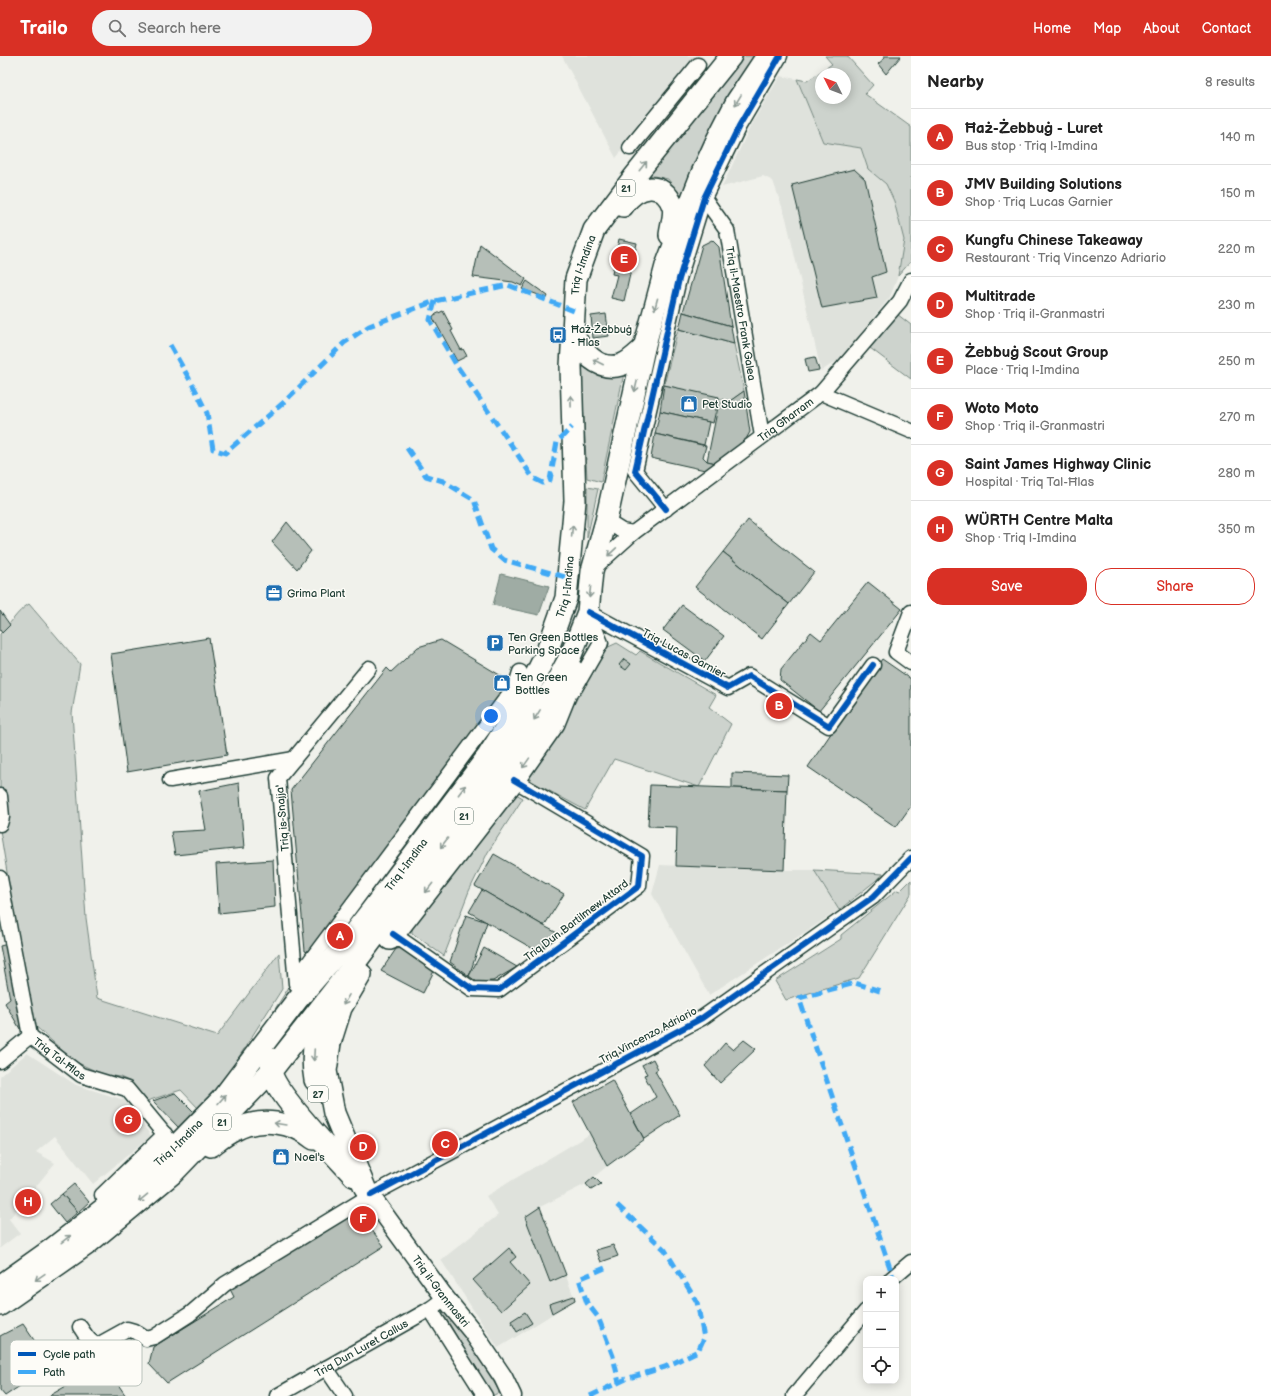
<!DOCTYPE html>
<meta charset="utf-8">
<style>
:root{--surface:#fff;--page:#f2f2f2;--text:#222;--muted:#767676;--line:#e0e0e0;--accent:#d93025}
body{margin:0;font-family:"Balsamiq Sans",sans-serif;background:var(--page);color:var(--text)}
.controls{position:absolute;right:12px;bottom:12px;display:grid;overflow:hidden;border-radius:8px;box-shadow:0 2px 10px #0003}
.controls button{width:36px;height:36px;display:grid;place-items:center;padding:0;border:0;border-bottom:1px solid var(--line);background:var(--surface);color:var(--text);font:20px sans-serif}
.compass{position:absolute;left:815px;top:12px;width:36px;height:36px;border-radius:50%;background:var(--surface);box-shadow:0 2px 10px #0003;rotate:312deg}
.you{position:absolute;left:491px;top:660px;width:14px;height:14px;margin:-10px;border:3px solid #fff;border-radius:50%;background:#1a73e8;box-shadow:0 0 0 6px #1a73e833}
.badge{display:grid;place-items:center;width:26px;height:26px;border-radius:50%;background:var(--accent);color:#fff;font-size:13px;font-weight:700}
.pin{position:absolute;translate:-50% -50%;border:2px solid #fff;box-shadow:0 1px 4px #0006}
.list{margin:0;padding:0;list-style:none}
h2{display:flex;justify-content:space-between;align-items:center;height:52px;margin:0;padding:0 16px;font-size:17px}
h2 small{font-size:13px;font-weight:400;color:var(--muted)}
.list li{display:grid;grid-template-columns:26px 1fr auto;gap:12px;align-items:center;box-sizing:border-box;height:56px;padding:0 16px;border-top:1px solid var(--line)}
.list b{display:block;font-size:15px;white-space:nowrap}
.list p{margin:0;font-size:13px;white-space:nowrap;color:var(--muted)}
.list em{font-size:13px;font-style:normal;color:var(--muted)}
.actions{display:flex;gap:8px;padding:12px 16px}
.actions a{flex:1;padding:9px 0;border:1px solid var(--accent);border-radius:16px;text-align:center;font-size:14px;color:var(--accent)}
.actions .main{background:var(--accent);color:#fff}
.icon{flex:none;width:22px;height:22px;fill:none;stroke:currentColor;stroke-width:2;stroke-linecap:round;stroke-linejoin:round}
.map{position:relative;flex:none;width:911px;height:1340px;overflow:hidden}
header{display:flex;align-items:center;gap:24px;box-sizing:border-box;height:56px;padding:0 20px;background:var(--accent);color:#fff}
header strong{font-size:19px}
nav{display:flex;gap:22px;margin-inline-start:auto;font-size:14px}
.search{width:280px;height:36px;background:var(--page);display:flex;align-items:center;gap:10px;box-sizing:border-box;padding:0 14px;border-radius:22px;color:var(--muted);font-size:15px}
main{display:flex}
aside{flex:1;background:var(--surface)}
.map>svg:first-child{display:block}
.built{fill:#dfe2dc}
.green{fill:#cdd3cd;stroke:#768880;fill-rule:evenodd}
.water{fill:#9faca4;stroke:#6c8077}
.building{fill:#b6bfb8;stroke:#1f3d34}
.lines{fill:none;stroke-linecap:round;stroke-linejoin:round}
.minor-casing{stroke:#1f3d34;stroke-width:17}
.major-casing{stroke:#1f3d34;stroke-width:21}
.highway-casing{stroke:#1f3d34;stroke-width:24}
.minor{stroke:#fdfcf7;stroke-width:14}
.major{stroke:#fdfcf7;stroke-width:18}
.highway{stroke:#fdfcf7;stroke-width:21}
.quiet{stroke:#3fa9f5;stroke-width:5;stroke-dasharray:10 5;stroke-linecap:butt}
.cycleway-casing{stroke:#fdfcf7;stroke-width:8}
.cycleway{stroke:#0057b8;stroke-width:6}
.oneway{stroke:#8e9c96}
.labels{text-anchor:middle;stroke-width:3;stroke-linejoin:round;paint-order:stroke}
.shield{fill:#fdfcf7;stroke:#62766e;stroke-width:1}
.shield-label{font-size:10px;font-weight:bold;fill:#1f3d34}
.street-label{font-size:11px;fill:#1f3d34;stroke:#fdfcf7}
.poi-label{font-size:11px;fill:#1f3d34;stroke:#fdfcf7;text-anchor:start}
.key{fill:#fdfcf7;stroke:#bac3bc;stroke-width:1}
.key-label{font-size:11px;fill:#1f3d34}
</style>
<header>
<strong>Trailo</strong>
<div class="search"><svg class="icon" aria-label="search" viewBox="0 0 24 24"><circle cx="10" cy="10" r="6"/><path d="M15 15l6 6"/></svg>Search here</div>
<nav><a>Home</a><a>Map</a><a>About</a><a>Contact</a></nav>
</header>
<main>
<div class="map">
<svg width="911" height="1340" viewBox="0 0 911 1340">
<rect width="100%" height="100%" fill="#f0f1eb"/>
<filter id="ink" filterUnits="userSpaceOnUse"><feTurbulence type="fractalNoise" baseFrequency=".025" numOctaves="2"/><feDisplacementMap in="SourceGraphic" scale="8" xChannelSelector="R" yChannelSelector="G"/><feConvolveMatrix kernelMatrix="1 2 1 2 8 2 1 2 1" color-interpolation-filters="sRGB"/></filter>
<g filter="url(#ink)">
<g class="built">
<polygon points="562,0 698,0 616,102"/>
<polygon points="780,20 797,23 823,86 861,92 868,113 886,128 894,145 904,184 898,220 890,241 840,303 821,315 786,162 773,125 763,120 722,131 751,69"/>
<polygon points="660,809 784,814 814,814 839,854 709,939 652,838"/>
<polygon points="27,997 76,1029 124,1044 152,1081 141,1088 93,1128 55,1080 36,1096 55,1107 9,1163 20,1177 0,1192 0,1020"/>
<polygon points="590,1078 607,1110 586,1128 540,1151 575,1244 498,1292 441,1204 498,1159 486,1140"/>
</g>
<g class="green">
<polygon points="744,0 757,0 682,143 668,123 649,119"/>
<path d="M825 0H847L873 29 865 38 911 71V205L898 220 904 184 894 145 886 128 868 113 861 92 823 86 797 23 807 25 832 8ZM821 18H845V42H821Z"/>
<polygon points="897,258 911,269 911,323 870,292"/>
<polygon points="678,273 734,288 744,335 730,345 664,329"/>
<path d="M581 309C596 320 606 324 624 317L601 426 587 422Z"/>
<polygon points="587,431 598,433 587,482"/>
<path d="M29 548 80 608 72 657 86 862 97 942 217 980 279 897 282 933 218 1034 199 1053 181 1034 147 1045 131 1026 120 1021 104 1019 74 1005 32 967 0 774V578C10 569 17 555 29 548Z"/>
<polygon points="617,587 636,599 640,595 716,639 709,651 731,668 699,731 614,703 585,754 531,725 529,715 574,648 604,593"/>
<polygon points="516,738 523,742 488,796 469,835 444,900 412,877 412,868 508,740"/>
<polygon points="814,814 884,818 839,854"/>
<polygon points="911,824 911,838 859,922 786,944 775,925 841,883 841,879 897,834 900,835"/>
<polygon points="289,931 292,933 293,946 256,983"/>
<polygon points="444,1253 449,1255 500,1336 492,1340 446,1262 442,1260 441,1257"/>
</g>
<polygon class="water" points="501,518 549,530 539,559 493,549"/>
<g class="building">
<polygon points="883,0 901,0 886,18 878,8 885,2"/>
<polygon points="854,113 865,123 886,216 872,221 877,242 822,252 792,129"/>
<polygon points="619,183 637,187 624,245 611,242 617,219 612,218"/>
<polygon points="712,184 719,191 731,270 683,256 702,189"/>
<polygon points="480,188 526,223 522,230 513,226 473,221"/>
<polygon points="527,225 548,240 547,242 522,233"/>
<polygon points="443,255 453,274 451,275 461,294 463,293 467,300 457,305 433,262 434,259"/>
<polygon points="683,256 731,270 734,288 679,273"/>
<polygon points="606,258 609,280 593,282 591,260"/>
<polygon points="815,301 819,314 808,316 805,303"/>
<polygon points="664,329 719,341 713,367 660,355"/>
<polygon points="744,335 750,376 746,383 716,407 707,405 719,346 727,347"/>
<polygon points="660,355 709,366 704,389 655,378"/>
<polygon points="655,378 706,390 703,401 707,405 716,407 705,414 651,402"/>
<polygon points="748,464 814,516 789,548 723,496"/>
<polygon points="287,466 311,495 297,513 272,486"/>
<polygon points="723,496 789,548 762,583 695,531"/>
<polygon points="868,526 902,553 819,655 780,624 781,613 811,576 821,584"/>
<polygon points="682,549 724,580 705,605 663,574"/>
<polygon points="0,555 10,569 2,577 0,574"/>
<polygon points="209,582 227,699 127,716 111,598"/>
<polygon points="441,584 503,621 505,633 310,897 305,895 291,734 387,612 391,616 418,591"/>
<polygon points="624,603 631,608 626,614 619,609"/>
<polygon points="882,603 911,623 911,750 896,771 808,711"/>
<polygon points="732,717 788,719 787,734 732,732"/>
<polygon points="239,727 244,792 175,799 171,776 206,774 199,735"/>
<polygon points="650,729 787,734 784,814 676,810 677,771 648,770"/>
<polygon points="494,798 564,838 544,870 475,830"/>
<polygon points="273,804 275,851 219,857 216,808"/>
<polygon points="482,834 544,870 559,878 537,895 469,856"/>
<polygon points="466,859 487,866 469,920 450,906"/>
<polygon points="8,888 22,971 20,973 5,947 10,943 0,890"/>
<polygon points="403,892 434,915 423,937 381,915 396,893"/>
<polygon points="484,892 517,911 493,925 477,926 469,920"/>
<polygon points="744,984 756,993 720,1027 705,1010 725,987 733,994"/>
<polygon points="653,1003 658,1013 655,1015 680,1059 644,1083 631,1058 656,1041 644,1019 647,1018 642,1009"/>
<polygon points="612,1024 644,1083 607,1110 573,1046"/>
<polygon points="175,1037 195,1057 179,1072 153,1045"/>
<polygon points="594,1121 601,1128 591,1134 586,1128"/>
<polygon points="74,1128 89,1146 78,1156 62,1138"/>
<polygon points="62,1138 78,1156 65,1167 50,1148"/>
<polygon points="354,1151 384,1190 167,1327 149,1308 153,1291 234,1241 229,1231"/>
<polygon points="540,1151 566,1219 550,1226 525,1161"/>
<polygon points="613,1189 618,1200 601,1206 596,1194"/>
<polygon points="509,1192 516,1201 510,1206 530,1229 501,1255 473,1224"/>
<polygon points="574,1240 575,1244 552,1257 549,1248"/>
<polygon points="525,1256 532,1267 517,1276 511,1265"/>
<polygon points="23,1268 51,1309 5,1340 0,1334 0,1280"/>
<polygon points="104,1308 126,1340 49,1340"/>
</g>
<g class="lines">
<defs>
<g id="minor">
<polyline points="630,92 698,9"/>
<path id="s1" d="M704 142 727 174 762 380"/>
<polyline points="821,337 911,375"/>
<polyline points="666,453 635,415 679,223 704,142 739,70 780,0"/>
<polyline points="606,465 622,475 633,477"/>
<path id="s2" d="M593 513 633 477 821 337 900 245 911 224"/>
<polyline points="588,556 728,632 749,620 829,670 873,609"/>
<polyline points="911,556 896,596 911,607"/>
<polyline points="575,632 601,587 588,556"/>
<polyline points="170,724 294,703"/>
<polyline points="0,740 2,761 0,768"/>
<path id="s3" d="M0 822 30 980 81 1019 127 1033 175 1091"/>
<polyline points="393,878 472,933 499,934 639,830 642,800 514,724"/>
<polyline points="296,928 278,722 369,612"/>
<polyline points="307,934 304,913 516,629 520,616"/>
<polyline points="0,1005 30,980"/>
<polyline points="111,1147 102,1139 165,1078"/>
<polyline points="891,1223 911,1206"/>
<polyline points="430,1253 485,1340"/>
<path d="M80 1271C85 1278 89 1287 98 1289L127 1273 134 1275 146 1283 154 1281 190 1258 225 1228 371 1139 702 962 873 841 911 802"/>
<polyline points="326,1312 345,1340"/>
<path id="s4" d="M277 1340 430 1253 445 1242"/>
<polyline points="794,1340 866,1255"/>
</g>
<g id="major">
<path id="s5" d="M365 1132 445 1242 472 1275 503 1321 512 1340"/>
</g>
<g id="highway">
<path d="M623 150C636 129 664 123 673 151 675 158 671 171 670 179"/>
<path d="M573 277C581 295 598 316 621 309 630 306 637 298 644 292"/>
<polyline points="390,883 514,724 554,667 573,620 574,615"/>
<polyline points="361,918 341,952 330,987 326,1015 334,1057 365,1132"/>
<path d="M272 1003C272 1007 271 1011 271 1015 274 1037 337 1101 354 1120"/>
<path d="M315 1024C311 1001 314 977 324 955"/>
<path d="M211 1090C219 1084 226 1078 235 1074 260 1061 292 1065 314 1083"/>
<path id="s6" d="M0 1230 52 1193 111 1147 175 1091 221 1044 297 944 342 892 371 855 488 700 523 645 546 598 566 542 575 445 571 310 576 223 594 174 634 121 731 0"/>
<polyline points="0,1249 86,1189 173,1117 271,1015 340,927 501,711 534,664 556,627 571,599 588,556 592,515 606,465 644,292 666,210 702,117 717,84 737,45 767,0"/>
</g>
</defs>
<use href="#minor" class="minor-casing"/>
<use href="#major" class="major-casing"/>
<use href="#highway" class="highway-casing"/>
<use href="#minor" class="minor"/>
<use href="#major" class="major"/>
<use href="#highway" class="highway"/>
<g class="quiet">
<polyline points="435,245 430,264 457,310 508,384 533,422 543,427 550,424 557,386 572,371"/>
<polyline points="170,289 195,333 207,357 213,393 225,397 282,348 344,287 369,270 435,245 508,229 574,255"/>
<polyline points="407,392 426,420 443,425 474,444 491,493 504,504 569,522"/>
<polyline points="880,935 855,927 799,942 893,1221"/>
<polyline points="605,1212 579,1223 587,1247 598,1261 613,1300 619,1327"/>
<polyline points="590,1340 626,1323 665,1311 698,1295 704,1282 697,1246 665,1194 617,1149"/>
</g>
<defs>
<g id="cycleway">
<polyline points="666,453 635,415 679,223 704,142 739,70 780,0"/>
<polyline points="588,556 728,632 749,620 829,670 873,609"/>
<polyline points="393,878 472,933 499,934 639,830 642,800 514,724"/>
<polyline points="371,1139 702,962 873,841 911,802"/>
</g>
</defs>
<use href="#cycleway" class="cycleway-casing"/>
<use href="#cycleway" class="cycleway"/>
</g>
<defs><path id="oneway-shaft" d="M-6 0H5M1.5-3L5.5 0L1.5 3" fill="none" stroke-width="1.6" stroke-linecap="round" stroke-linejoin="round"/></defs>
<g class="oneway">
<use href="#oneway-shaft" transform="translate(738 44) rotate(121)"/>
<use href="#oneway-shaft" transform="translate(643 110) rotate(-51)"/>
<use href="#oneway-shaft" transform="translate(656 248) rotate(105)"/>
<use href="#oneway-shaft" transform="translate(598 306) rotate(-153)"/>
<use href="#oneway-shaft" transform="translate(636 330) rotate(103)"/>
<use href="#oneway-shaft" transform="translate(571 345) rotate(-91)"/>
<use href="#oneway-shaft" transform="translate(572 475) rotate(-86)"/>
<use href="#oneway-shaft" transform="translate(612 496) rotate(137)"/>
<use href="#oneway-shaft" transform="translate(590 536) rotate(96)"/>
<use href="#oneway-shaft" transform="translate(537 659) rotate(122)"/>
<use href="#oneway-shaft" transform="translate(526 707) rotate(125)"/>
<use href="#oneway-shaft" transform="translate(462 734) rotate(-53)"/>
<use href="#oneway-shaft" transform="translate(444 787) rotate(127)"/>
<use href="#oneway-shaft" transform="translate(429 832) rotate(128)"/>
<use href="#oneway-shaft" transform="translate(346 944) rotate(120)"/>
<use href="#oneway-shaft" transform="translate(314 999) rotate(93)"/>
<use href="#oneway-shaft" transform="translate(222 1043) rotate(-49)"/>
<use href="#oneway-shaft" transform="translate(280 1068) rotate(-171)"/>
<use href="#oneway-shaft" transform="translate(143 1142) rotate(140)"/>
<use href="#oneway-shaft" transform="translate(66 1183) rotate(-38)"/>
<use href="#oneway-shaft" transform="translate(40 1221) rotate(145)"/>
</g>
</g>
<defs>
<symbol id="bus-square" viewBox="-11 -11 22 22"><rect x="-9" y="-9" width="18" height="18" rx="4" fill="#1f6fb2" stroke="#fdfcf7"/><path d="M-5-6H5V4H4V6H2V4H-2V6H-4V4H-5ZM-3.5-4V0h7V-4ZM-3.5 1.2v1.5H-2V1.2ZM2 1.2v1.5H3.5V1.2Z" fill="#fff"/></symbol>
<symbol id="shop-square" viewBox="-11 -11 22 22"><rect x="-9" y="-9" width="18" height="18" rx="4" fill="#1f6fb2" stroke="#fdfcf7"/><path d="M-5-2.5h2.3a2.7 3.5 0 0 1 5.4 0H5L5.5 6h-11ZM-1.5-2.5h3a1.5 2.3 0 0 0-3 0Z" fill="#fff"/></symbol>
<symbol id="office-square" viewBox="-11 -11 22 22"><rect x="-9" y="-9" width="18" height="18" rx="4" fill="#1f6fb2" stroke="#fdfcf7"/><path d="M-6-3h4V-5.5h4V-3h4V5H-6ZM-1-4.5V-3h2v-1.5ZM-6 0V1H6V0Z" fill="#fff"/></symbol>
<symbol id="parking-square" viewBox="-11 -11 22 22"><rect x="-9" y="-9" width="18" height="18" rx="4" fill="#1f6fb2" stroke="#fdfcf7"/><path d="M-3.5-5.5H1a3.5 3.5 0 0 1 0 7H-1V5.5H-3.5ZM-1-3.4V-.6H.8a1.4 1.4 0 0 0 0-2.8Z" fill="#fff"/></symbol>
</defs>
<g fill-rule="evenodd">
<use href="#bus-square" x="548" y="269" width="20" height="20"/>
<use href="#shop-square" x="679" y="338" width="20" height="20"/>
<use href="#office-square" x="264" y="527" width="20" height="20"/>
<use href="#parking-square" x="485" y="577" width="20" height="20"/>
<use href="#shop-square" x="492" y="617" width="20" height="20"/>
<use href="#shop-square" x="271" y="1091" width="20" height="20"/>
</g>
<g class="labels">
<g class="shield">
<rect x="617" y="124" width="18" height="16" rx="3"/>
<rect x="455" y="752" width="18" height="16" rx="3"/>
<rect x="308" y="1030" width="20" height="16" rx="3"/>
<rect x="213" y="1058" width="18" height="16" rx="3"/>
</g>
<g class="shield-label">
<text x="626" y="136">21</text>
<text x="464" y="764">21</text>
<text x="318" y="1042">27</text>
<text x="222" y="1070">21</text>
</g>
<g class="street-label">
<text dy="4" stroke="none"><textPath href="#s6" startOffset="1237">Triq l-Imdina</textPath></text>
<text dy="4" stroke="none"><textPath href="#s1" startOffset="124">Triq il-Maestro Frank Galea</textPath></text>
<text dy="4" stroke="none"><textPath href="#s2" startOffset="244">Triq Għarram</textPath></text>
<text dy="4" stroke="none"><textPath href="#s6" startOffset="913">Triq l-Imdina</textPath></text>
<text transform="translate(684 597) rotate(28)" y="4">Triq Lucas Garnier</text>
<text transform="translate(282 762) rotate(-95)" y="4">Triq is-Snajja'</text>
<text dy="4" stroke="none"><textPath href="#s6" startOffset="589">Triq l-Imdina</textPath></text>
<text transform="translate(576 864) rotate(-37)" y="4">Triq Dun Bartilmew Attard</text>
<text transform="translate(648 979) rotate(-28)" y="4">Triq Vincenzo Adriario</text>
<text dy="4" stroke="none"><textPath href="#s3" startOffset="198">Triq Tal-Ħlas</textPath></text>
<text dy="4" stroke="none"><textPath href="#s6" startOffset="229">Triq l-Imdina</textPath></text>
<text dy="4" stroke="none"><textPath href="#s5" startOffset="128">Triq il-Granmastri</textPath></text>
<text dy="4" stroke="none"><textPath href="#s4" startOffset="97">Triq Dun Luret Callus</textPath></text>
</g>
<g class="poi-label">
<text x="571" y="277">Ħaż-Żebbuġ<tspan x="571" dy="13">- Ħlas</tspan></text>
<text x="702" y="352">Pet Studio</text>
<text x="287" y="541">Grima Plant</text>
<text x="508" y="585">Ten Green Bottles<tspan x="508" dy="13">Parking Space</tspan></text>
<text x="515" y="625">Ten Green<tspan x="515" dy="13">Bottles</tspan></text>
<text x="294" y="1105">Noel's</text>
</g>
</g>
<rect x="10" y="1284" width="132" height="46" rx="6" class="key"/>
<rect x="18" y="1296" width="18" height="4" fill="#0057b8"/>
<rect x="18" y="1314" width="18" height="4" fill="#3fa9f5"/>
<g class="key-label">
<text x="43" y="1302">Cycle path</text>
<text x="43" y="1320">Path</text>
</g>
</svg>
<div class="controls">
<button>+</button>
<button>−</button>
<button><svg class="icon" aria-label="locate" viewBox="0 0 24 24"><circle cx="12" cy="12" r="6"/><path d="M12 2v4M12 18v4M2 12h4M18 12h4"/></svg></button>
</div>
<svg class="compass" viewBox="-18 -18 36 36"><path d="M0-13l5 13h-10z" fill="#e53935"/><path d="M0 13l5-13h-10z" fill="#767676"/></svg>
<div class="you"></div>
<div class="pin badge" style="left:340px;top:880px">A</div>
<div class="pin badge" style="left:779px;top:650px">B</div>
<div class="pin badge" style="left:445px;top:1088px">C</div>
<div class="pin badge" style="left:363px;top:1091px">D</div>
<div class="pin badge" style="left:624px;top:203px">E</div>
<div class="pin badge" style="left:363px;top:1163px">F</div>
<div class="pin badge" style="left:128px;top:1064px">G</div>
<div class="pin badge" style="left:28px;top:1146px">H</div>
</div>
<aside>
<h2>Nearby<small>8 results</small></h2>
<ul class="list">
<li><span class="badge">A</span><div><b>Ħaż-Żebbuġ - Luret</b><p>Bus stop · Triq l-Imdina</p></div><em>140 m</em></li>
<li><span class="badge">B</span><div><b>JMV Building Solutions</b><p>Shop · Triq Lucas Garnier</p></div><em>150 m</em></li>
<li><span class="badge">C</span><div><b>Kungfu Chinese Takeaway</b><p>Restaurant · Triq Vincenzo Adriario</p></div><em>220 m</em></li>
<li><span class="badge">D</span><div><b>Multitrade</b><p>Shop · Triq il-Granmastri</p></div><em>230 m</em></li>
<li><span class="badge">E</span><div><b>Żebbuġ Scout Group</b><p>Place · Triq l-Imdina</p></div><em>250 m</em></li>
<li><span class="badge">F</span><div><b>Woto Moto</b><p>Shop · Triq il-Granmastri</p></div><em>270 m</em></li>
<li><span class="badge">G</span><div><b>Saint James Highway Clinic</b><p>Hospital · Triq Tal-Ħlas</p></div><em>280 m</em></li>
<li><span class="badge">H</span><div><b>WÜRTH Centre Malta</b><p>Shop · Triq l-Imdina</p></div><em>350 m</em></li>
</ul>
<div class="actions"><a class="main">Save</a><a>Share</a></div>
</aside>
</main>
